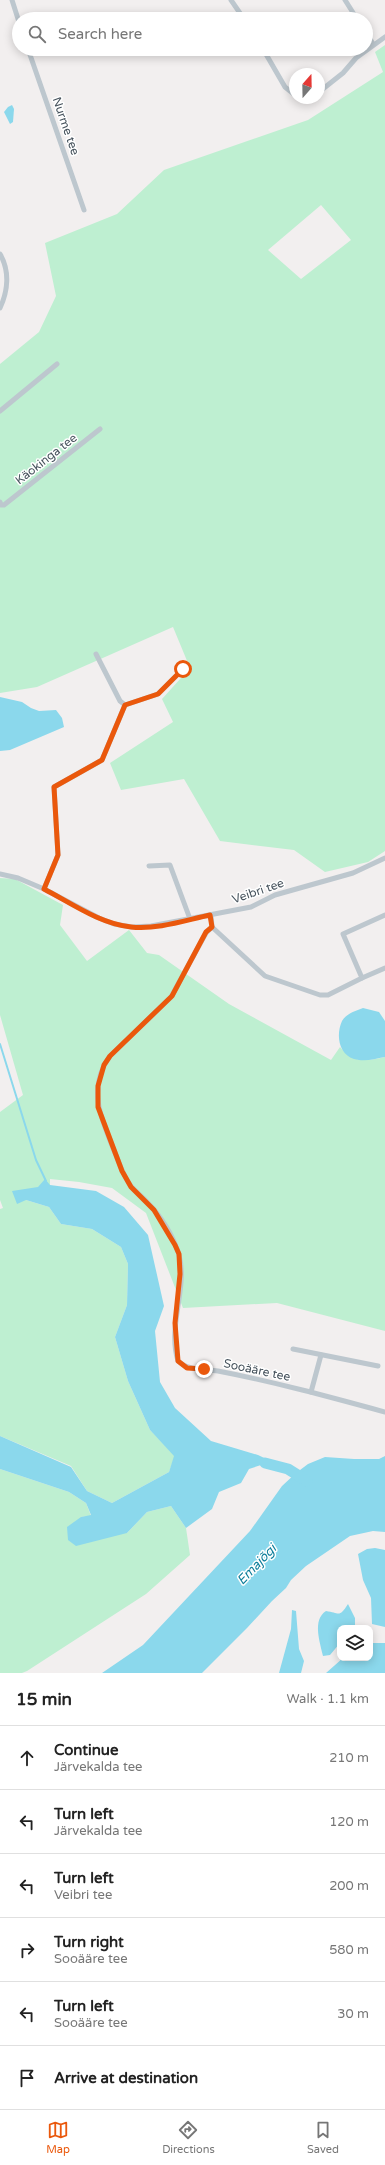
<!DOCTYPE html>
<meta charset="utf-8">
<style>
:root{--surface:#fff;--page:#f6f6f6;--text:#222;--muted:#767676;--line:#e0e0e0;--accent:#ea580c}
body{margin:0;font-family:"Varela Round",sans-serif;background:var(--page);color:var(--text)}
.controls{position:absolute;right:12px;bottom:12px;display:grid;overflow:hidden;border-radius:8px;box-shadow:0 2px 10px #0003}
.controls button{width:36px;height:36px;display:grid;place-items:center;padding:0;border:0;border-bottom:1px solid var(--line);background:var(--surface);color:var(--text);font:20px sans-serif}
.compass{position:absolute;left:289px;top:68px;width:36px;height:36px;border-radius:50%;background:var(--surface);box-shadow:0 2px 10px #0003;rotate:20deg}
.stop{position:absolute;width:12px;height:12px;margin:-9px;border:3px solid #ea580c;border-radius:50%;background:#fff}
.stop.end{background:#ea580c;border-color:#fff;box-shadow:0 1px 4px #0008}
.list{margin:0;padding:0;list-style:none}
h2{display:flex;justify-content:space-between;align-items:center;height:52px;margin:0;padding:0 16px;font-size:17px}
h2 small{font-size:13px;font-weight:400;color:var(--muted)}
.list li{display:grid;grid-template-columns:26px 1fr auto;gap:12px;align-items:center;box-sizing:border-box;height:64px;padding:0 16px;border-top:1px solid var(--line)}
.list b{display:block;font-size:15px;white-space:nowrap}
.list p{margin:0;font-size:13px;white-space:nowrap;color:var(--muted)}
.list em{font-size:13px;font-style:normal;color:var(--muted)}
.icon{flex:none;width:22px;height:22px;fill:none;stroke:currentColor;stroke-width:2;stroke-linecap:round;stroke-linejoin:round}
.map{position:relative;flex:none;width:385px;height:1673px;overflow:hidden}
.search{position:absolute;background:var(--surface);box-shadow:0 2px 10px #0003;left:12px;right:12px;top:12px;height:44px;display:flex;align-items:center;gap:10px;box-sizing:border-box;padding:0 14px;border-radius:22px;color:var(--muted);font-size:15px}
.sheet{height:436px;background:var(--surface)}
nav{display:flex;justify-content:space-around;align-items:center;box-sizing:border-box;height:56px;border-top:1px solid var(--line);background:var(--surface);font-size:11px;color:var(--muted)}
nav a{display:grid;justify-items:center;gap:2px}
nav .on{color:var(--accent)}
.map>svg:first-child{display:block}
.green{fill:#beefd1;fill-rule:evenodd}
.water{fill:#8bd8ec}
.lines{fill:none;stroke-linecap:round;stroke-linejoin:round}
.stream{stroke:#8bd8ec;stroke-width:2}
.river{stroke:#8bd8ec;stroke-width:11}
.minor{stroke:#bdc7ce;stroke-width:5}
.route{stroke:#ea580c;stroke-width:5}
.labels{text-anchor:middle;stroke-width:3;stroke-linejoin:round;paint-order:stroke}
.street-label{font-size:12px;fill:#47535d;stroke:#fff}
.water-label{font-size:13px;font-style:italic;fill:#0d7e9b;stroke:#fff}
</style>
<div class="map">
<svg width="385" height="1673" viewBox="0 0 385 1673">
<rect width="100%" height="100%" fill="#f2efef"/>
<g class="green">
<path d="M385 45V851L368 862 325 872 294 850 220 841 184 779 121 790 110 763 173 722 162 699 190 668 173 627 37 687 0 693V364L39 332 56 296 45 243 117 214 164 170 308 120 383 72 375 52ZM321 205 351 240 301 279 268 250Z"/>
<path d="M0 878 15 879 63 905 60 925 87 961 129 930 147 953 159 955 229 1004 331 1060 340 1047C354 1064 366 1061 385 1057V1331L277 1303 183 1308 146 1213 112 1188 79 1182 50 1179V1185L38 1187 26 1200 49 1207 61 1224 92 1229 121 1247 128 1264 127 1305 115 1337 128 1381 150 1430 175 1456 169 1472 112 1503 87 1491 71 1466 0 1436V1209L3 1208 0 1200V1112L23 1095 0 1015Z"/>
<polygon points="0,1469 69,1492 86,1503 91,1516 81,1517 127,1533 147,1512 171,1506 186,1528 190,1555 146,1594 27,1671 22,1673 0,1673"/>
</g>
<g class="water">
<polygon points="12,105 14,109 13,122 10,124 4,112 8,107"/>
<polygon points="0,697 22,702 31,708 39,711 56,710 62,718 64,727 10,750 0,751"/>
<path d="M363 1008 379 1012 385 1021V1057C374 1059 365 1062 354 1059 338 1054 336 1034 342 1021 346 1014 355 1011 363 1008Z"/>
<polygon points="45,1179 50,1185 96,1191 124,1207 148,1235 164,1306 155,1331 160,1382 175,1408 211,1441 258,1455 279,1465 261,1465 249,1469 241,1483 219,1492 212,1509 186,1528 171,1506 147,1512 127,1533 76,1546 68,1540 67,1527 81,1517 91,1515 86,1503 69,1492 0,1469 0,1436 71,1467 87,1491 112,1503 169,1472 174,1456 150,1430 128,1381 115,1337 127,1305 128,1264 121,1247 92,1229 61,1224 49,1207 26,1200 17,1204 12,1191 38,1187"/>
<polygon points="385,1456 385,1532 373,1531 350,1536 306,1566 291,1580 286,1588 272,1601 247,1628 202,1673 102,1673 143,1645 250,1531 282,1486 296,1473 308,1464 325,1457 354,1459 379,1459"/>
<polygon points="375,1548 385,1550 385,1627 372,1624 371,1598 363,1580 358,1554 367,1549"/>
<path d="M348 1604 355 1618V1628H340V1643L330 1655 323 1656C320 1642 312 1620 326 1611 340 1613 339 1618 348 1604Z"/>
<polygon points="292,1610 296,1611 299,1649 304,1661 301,1673 279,1673 291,1629"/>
<polygon points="370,1643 385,1643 385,1673 326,1673 343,1658 370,1658"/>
</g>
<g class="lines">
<polyline class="stream" points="0,1044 36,1160 46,1181"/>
<polyline class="river" points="265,1463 288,1469 307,1481"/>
<g class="minor">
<polyline points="12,0 19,22"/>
<polyline points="231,0 244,19"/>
<polyline points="345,0 357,19"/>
<polyline points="366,32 373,44"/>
<polyline points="28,49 84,210"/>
<polyline points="263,49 285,87 295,95"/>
<polyline points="319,92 343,73 356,58 385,37"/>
<path d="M0 254C10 271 8 291 0 308"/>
<polyline points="0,411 57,364"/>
<polyline points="0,502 1,505 4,505 100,429"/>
<polyline points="96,654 120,701 125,705"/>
<polyline points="149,866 170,865 190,919"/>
<polyline points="0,874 18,878 44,889 99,918 114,924 132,927 151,926 251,907 275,895 353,873 385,858"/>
<polyline points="44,889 58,855 54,787 102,760 125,705 158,694 183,669"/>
<path d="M211 915 212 927 206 933 171 997 110 1056C86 1088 102 1121 115 1153 120 1164 123 1176 131 1186 136 1192 143 1197 148 1203 161 1216 174 1237 179 1255 188 1289 167 1326 178 1361 189 1371 204 1369 218 1371 275 1382 330 1397 385 1412"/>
<polyline points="212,927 265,976 320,995 328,995 362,978 343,934 385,915"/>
<polyline points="362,978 385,968"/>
<polyline points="293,1349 378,1366"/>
<polyline points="311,1392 321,1355"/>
</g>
</g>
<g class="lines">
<path class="route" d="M183 669 158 694 125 705 102 760 54 787 58 855 44 889C71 903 100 924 131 927 157 930 186 920 210 915L212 927 206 932 172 996 110 1056 104 1065 98 1086V1107L122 1171 131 1187 154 1210 175 1245 179 1254 180 1274 175 1323 178 1361 187 1368 204 1369"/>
</g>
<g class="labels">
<g class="street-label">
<text transform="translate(66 126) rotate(71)" y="4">Nurme tee</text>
<text transform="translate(46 459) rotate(-38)" y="4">Käokinga tee</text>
<text transform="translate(258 891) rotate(-19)" y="4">Veibri tee</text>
<text transform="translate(257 1370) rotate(12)" y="4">Sooääre tee</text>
</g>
<g class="water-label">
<text transform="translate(256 1564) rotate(-46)" y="5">Emajõgi</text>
</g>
</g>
</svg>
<div class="controls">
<button><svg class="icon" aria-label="layers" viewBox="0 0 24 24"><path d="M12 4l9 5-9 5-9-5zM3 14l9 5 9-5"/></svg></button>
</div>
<svg class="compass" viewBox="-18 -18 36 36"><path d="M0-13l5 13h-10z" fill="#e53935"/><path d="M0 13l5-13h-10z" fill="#767676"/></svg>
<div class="stop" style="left:183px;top:669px"></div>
<div class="stop end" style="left:204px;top:1369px"></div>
<div class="search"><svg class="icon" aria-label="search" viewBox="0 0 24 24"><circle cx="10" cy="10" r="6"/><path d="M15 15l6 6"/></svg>Search here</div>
</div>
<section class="sheet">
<h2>15 min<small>Walk · 1.1 km</small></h2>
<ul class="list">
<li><svg class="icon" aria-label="ahead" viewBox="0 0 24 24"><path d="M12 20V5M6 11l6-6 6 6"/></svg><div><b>Continue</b><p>Järvekalda tee</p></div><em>210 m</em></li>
<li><svg class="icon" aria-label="left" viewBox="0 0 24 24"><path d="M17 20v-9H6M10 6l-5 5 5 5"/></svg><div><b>Turn left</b><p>Järvekalda tee</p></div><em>120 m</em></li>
<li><svg class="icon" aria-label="left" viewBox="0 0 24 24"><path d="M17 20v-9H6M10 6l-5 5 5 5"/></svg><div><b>Turn left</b><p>Veibri tee</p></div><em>200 m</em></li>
<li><svg class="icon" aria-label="right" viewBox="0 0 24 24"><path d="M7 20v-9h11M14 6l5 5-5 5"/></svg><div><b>Turn right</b><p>Sooääre tee</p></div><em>580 m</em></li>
<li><svg class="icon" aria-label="left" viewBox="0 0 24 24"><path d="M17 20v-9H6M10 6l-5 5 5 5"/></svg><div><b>Turn left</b><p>Sooääre tee</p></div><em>30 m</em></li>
<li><svg class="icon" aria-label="arrive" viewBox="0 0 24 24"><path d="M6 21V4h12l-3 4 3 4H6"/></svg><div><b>Arrive at destination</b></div></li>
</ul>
</section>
<nav>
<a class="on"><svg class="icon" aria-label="map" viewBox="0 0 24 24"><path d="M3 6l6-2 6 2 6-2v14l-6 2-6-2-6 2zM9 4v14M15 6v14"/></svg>Map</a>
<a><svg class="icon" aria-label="directions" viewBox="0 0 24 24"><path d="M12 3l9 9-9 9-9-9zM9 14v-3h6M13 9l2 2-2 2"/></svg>Directions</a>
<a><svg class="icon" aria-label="saved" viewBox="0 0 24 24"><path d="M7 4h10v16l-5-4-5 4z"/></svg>Saved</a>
</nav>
